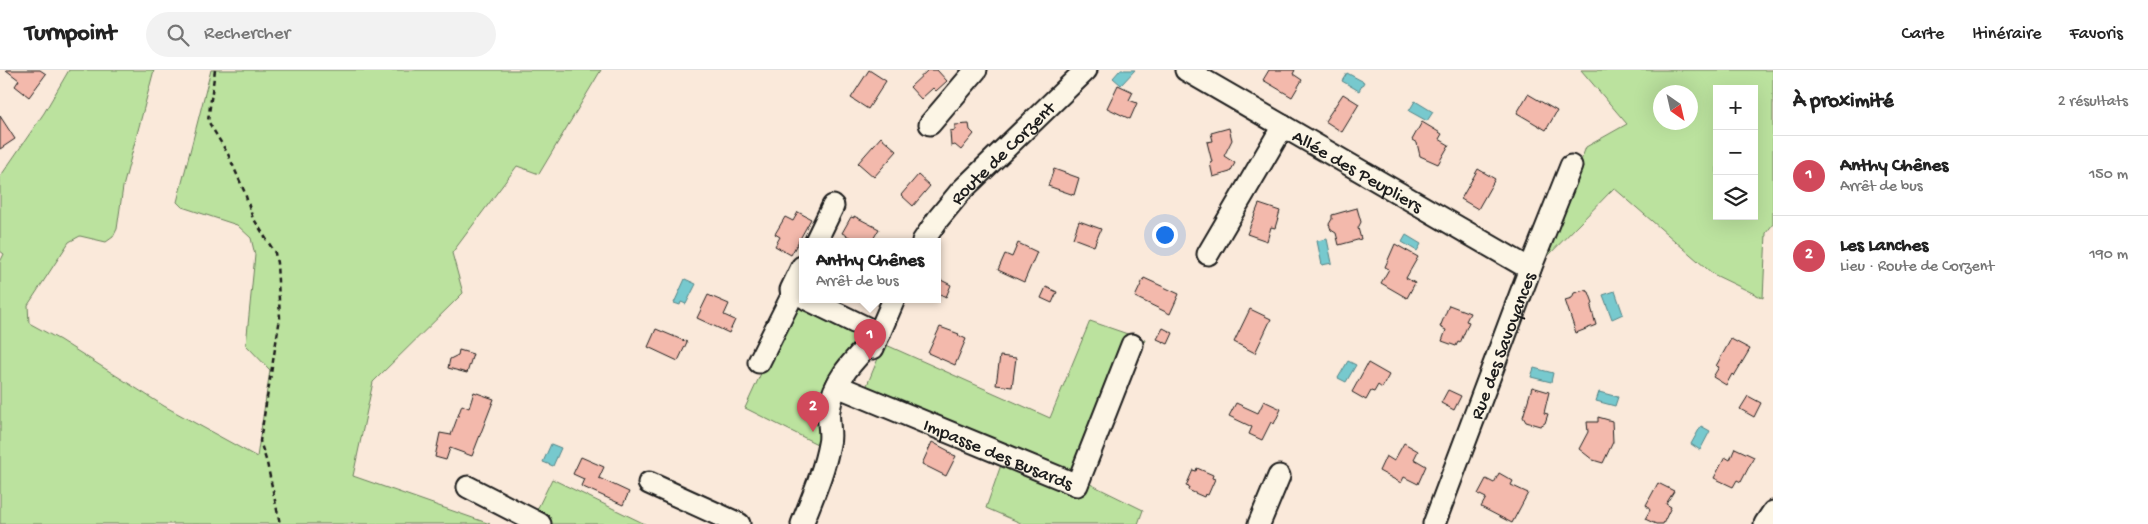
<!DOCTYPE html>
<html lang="fr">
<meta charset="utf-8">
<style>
:root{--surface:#fff;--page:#f2f2f2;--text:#222;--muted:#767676;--line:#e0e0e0;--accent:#d1495b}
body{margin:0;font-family:"Gochi Hand",sans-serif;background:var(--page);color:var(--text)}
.controls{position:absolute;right:15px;top:15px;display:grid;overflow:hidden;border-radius:0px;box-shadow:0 5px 20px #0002}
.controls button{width:45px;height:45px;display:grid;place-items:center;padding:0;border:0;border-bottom:1px solid var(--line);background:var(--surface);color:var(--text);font:25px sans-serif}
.compass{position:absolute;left:1653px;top:15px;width:45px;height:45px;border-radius:50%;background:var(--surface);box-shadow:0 5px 20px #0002;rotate:146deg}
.you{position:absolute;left:1164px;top:164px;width:18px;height:18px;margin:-12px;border:4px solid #fff;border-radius:50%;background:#1a73e8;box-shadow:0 0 0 8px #1a73e833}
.badge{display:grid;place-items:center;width:32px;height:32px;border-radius:50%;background:var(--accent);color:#fff;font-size:16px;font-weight:700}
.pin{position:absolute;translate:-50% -41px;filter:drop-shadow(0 1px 2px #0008)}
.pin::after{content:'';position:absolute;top:26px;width:18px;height:15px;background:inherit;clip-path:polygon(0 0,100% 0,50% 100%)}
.popup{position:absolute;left:799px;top:168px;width:142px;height:65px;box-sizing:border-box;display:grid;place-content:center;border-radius:0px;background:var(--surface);filter:drop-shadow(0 1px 4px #0005);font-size:16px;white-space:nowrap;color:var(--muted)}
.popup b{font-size:19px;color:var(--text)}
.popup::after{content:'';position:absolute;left:50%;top:100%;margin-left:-10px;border:10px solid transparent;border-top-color:var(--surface)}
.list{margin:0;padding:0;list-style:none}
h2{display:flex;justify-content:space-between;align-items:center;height:65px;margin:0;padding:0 20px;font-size:21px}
h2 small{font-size:16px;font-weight:400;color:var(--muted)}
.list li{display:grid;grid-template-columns:32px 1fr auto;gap:15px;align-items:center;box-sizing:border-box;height:80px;padding:0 20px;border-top:1px solid var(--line)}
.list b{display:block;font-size:19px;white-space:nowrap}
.list p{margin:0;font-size:16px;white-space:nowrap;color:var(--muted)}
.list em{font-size:16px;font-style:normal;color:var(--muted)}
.icon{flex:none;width:28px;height:28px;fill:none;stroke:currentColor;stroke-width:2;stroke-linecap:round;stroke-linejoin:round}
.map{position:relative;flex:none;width:1773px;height:454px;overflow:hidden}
header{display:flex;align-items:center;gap:30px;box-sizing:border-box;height:70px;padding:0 25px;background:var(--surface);border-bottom:1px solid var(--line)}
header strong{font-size:24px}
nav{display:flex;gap:28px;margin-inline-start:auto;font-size:18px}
.search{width:350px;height:45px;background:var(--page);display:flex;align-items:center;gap:12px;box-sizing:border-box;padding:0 18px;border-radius:28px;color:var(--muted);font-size:19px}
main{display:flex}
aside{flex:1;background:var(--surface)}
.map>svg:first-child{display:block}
.green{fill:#bbe29e;stroke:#6c7f5d;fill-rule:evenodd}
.water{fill:#77c9ce;stroke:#538487}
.building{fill:#f3b9ac;stroke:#1c1c1c}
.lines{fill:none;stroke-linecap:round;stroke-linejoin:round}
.minor-casing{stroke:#1c1c1c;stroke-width:25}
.path{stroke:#1c1c1c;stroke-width:2.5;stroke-dasharray:5 4;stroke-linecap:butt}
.minor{stroke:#fcf5e5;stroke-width:21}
.labels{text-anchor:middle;stroke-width:4;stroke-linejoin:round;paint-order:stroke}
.street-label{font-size:19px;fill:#1c1c1c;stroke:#fcf5e5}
</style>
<header>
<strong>Turnpoint</strong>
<div class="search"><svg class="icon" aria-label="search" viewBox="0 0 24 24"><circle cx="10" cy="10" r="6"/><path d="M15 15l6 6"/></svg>Rechercher</div>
<nav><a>Carte</a><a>Itinéraire</a><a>Favoris</a></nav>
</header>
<main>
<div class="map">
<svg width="1773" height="454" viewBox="0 0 1773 454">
<rect width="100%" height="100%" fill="#fae9da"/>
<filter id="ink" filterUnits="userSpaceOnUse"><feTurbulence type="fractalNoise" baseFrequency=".02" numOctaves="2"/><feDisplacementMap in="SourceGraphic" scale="10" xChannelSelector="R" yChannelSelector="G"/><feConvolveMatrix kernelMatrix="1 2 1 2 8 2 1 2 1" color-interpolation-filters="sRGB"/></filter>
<g filter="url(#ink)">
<g class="green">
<polygon points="69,0 154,0 123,117 117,159 113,167 106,172 80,166 69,172 28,235 29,253 60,270 164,336 257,387 270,300 246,275 255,185 251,168 237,155 182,137 177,132 211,0 601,0 539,104 517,96 452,183 463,223 373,312 353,406 490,454 0,454 0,192 4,184 0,181 0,107 44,43"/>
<path d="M1581 0H1773V154L1766 163 1763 228 1713 204 1614 118 1544 190 1586 77 1627 54ZM1717 19H1754V146H1717ZM1660 22H1690V52H1660Z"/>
<polygon points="793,234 860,264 851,283 819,375 745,338"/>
<polygon points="1090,251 1145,270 1088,413 1143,440 1138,454 1023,454 986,438 1003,389 865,320 884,274 1050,348"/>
<polygon points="552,409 645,454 530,454"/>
</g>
<g class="water">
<polygon points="1120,0 1135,0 1121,15 1113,8"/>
<polygon points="1347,3 1364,12 1359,21 1342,11"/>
<polygon points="1415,31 1433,42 1427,51 1409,41"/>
<polygon points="1406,165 1421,174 1417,181 1402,172"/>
<polygon points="1327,169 1332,193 1322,195 1317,171"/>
<polygon points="685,209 696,214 686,234 681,232 680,235 674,233"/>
<polygon points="1615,221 1623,244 1612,249 1603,225"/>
<polygon points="1348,291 1356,295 1346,312 1338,308"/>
<polygon points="1534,298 1553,303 1551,312 1531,307"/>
<polygon points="1599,322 1618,327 1615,336 1596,331"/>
<polygon points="1701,356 1710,361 1700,380 1691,374"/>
<polygon points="551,374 561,378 553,396 543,392"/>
</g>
<g class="building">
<polygon points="6,0 40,0 46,4 29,27 15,16 19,10"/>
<polygon points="869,0 886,11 868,39 851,28"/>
<polygon points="928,0 937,0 947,11 936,21 933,18 921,29 910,17"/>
<polygon points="1269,0 1295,0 1293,4 1302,10 1292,27 1263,10"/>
<polygon points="1118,15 1133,22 1129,30 1137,33 1130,49 1107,38"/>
<polygon points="1343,24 1359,34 1342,62 1325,51"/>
<polygon points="1528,24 1557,41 1546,60 1517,43"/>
<polygon points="0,46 15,69 0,79"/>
<polygon points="1422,52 1442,64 1439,69 1449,75 1438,94 1420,86 1417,73 1412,70"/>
<polygon points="969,54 970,60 974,64 961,80 955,75 951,76 950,61 955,60 955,55"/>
<polygon points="1229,58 1232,70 1224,86 1235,93 1230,102 1213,107 1210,93 1212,92 1207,72 1213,71 1211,63"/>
<polygon points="881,67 897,81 874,107 858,93"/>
<polygon points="1054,99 1079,108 1074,125 1048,116"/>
<polygon points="1478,99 1495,109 1478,139 1461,129"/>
<polygon points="918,105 930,116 913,136 901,125"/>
<polygon points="1259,134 1280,141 1275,158 1271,157 1267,171 1247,164"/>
<polygon points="1357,138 1361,152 1358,158 1361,169 1339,175 1336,163 1331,160 1329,154 1332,149 1332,145"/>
<polygon points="798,142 811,149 791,185 775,176 780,167 775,164 785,147 793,151"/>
<polygon points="854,146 879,159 872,171 857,171 842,163 851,147 854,148"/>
<polygon points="1079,151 1101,159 1094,176 1073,168"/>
<polygon points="1018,173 1037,182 1024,212 998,200 1005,184 1012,187"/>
<polygon points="1395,174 1418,187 1406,208 1415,213 1407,228 1381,213 1389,199 1385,197"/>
<polygon points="1144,208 1179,224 1170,244 1135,227"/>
<polygon points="941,210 951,215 946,227 938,223"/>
<polygon points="1046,217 1057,222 1052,233 1041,228"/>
<polygon points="1585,220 1589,222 1593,233 1591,237 1596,255 1576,263 1565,230 1572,228 1574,223"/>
<polygon points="708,225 729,234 724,245 735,250 729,263 697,248"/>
<polygon points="1449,235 1470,243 1466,251 1469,252 1460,273 1458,272 1456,276 1442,271 1446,260 1440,257"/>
<polygon points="1250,239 1271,249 1255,283 1234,272"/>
<polygon points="940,257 959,264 958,265 966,269 955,295 928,283"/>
<polygon points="1163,258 1173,263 1168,274 1157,269"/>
<polygon points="656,259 687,272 678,291 648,277"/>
<polygon points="1731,269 1750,279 1734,306 1732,304 1726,315 1713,307 1719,297 1716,296"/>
<polygon points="459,280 473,284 467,303 448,298 450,289 458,285"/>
<polygon points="1000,286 1016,288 1012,317 996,315"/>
<polygon points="1368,293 1389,305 1382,318 1378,315 1374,322 1371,321 1366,330 1352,322"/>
<polygon points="1532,317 1549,322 1544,343 1548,344 1545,353 1540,356 1526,352 1523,347"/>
<polygon points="1448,320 1461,326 1454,340 1441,333"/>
<polygon points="474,322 494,329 472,386 450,378 446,390 435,387 440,363 451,365 462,335 469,338"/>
<polygon points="1748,326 1761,333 1754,347 1740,339"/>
<polygon points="1264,331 1281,339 1274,354 1271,352 1262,370 1249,364 1252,357 1229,346 1236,333 1258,343"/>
<polygon points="1598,347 1612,351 1613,372 1603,393 1593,390 1579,379 1588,362 1587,352 1598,352"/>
<polygon points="932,372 949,381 948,383 956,386 946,406 922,394"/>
<polygon points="1404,373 1418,381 1414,389 1426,396 1418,414 1404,407 1401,413 1379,401 1386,386 1394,391"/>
<polygon points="1735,378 1754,387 1741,412 1737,410 1733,417 1714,408 1725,387 1730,390"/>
<polygon points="581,387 604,397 599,408 629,422 623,435 581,416 584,409 573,404"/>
<polygon points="1197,398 1213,405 1212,408 1215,409 1208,425 1205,424 1204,427 1188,420 1189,417 1186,416 1193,400 1196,401"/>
<polygon points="1499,403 1513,411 1511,415 1528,423 1512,453 1481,437 1486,428 1478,424 1486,409 1494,413"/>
<polygon points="1658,413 1674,421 1666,434 1671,437 1663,454 1656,454 1645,449 1650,440 1646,435"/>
</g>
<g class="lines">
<defs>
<g id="minor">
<path id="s1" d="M1186 0 1530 199"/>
<polyline points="930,54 976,0"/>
<polyline points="816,171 833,136"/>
<path id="s2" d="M923 171 938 149 961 121 1086 0"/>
<polyline points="1208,184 1283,56"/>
<polyline points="802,197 791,220 802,226"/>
<polyline points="807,229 879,264"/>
<polyline points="873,278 894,229"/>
<polyline points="759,292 794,222"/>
<path id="s3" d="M837 316 1077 415 1132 275"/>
<polyline points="649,413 739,454"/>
<polyline points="468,417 540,454"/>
<path d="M802 454C812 428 824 402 829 374 832 363 827 351 829 340 834 307 857 287 879 264"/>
<polyline points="1259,454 1279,406"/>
<path id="s4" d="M1434 454 1530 199 1571 96"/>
<polyline points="1765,454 1773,442"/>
</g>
</defs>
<use href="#minor" class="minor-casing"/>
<polyline class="path" points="215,0 208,51 228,84 245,123 252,146 275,183 277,193 280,248 260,371 267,393 280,454"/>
<use href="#minor" class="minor"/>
</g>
</g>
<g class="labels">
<g class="street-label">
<text dy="7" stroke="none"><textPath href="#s2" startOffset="119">Route de Corzent</textPath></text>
<text dy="7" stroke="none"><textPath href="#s1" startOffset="199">Allée des Peupliers</textPath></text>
<text dy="7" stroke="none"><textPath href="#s4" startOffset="191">Rue des Savoyances</textPath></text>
<text dy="7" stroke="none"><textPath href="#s3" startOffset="175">Impasse des Busards</textPath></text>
</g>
</g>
</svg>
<div class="controls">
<button>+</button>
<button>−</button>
<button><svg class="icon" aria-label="layers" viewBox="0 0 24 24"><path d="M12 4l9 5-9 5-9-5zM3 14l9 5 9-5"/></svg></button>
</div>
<svg class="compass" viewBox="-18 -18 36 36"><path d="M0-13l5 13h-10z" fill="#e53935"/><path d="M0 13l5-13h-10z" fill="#767676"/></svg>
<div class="you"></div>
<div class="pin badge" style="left:870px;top:290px">1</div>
<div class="popup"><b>Anthy Chênes</b>Arrêt de bus</div>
<div class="pin badge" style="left:813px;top:362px">2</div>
</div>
<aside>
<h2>À proximité<small>2 résultats</small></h2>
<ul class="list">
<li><span class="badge">1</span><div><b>Anthy Chênes</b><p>Arrêt de bus</p></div><em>150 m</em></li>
<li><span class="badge">2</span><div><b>Les Lanches</b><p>Lieu · Route de Corzent</p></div><em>190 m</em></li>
</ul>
</aside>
</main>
